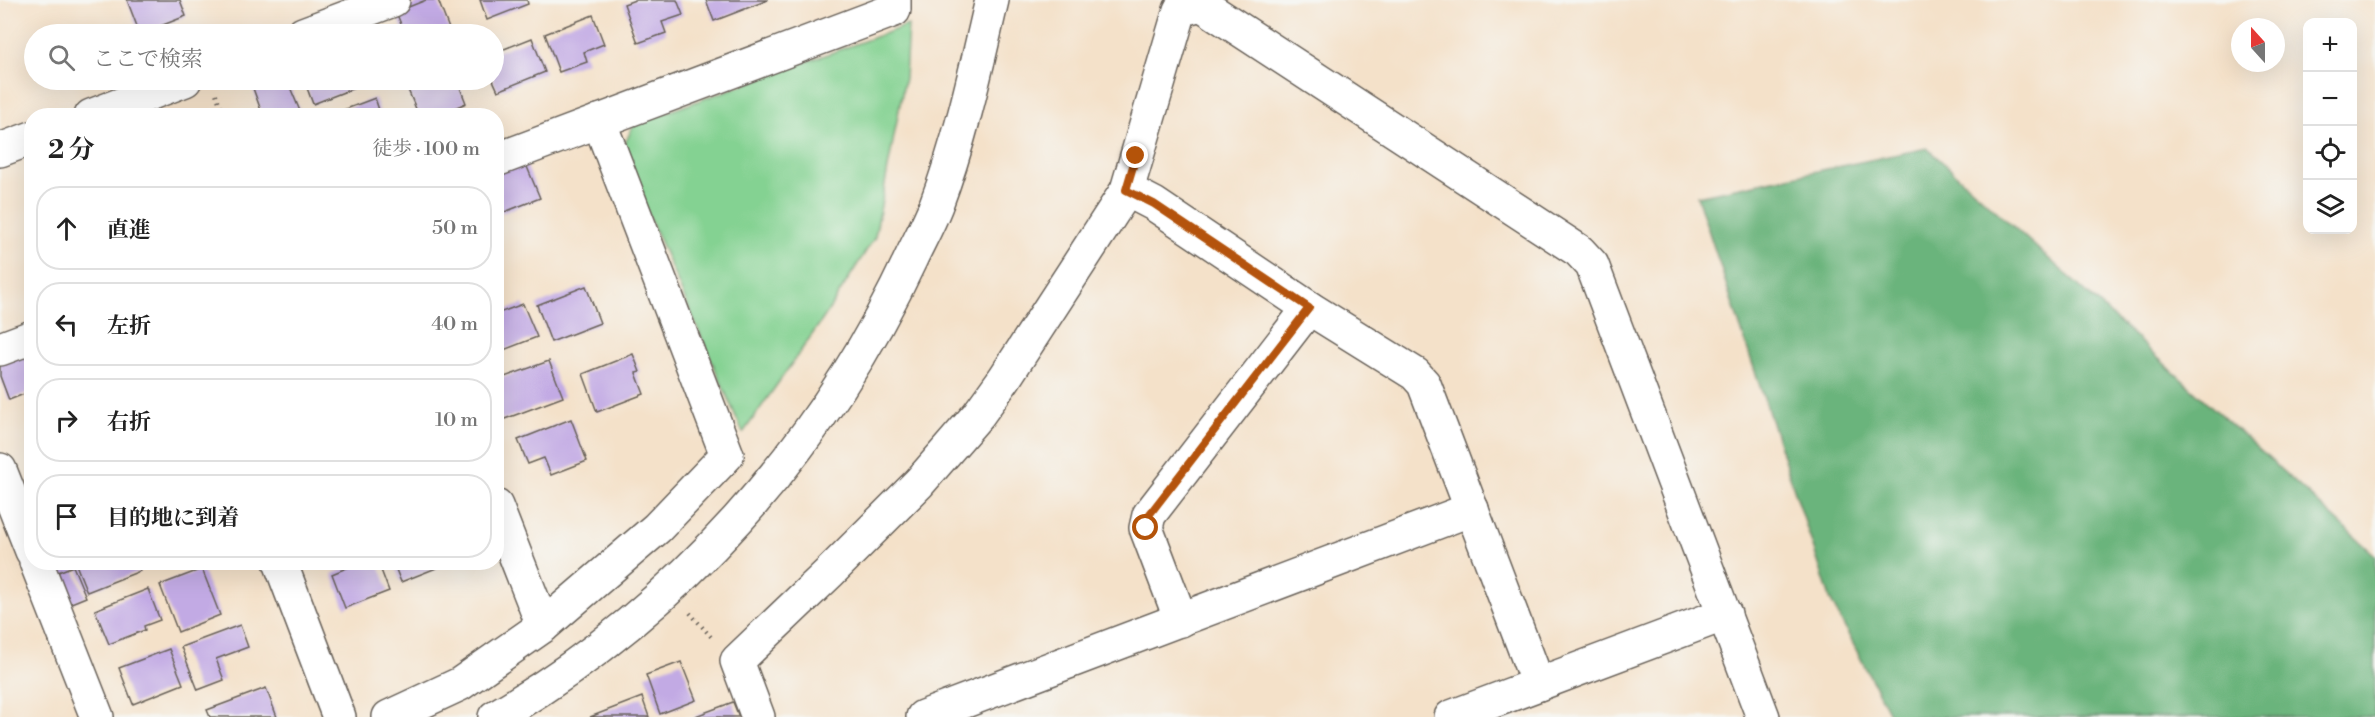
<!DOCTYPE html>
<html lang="ja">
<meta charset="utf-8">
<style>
:root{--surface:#fff;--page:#f6f6f6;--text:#222;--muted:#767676;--line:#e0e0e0}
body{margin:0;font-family:"Libre Bodoni","Noto Serif JP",serif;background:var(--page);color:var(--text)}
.controls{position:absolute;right:18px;top:18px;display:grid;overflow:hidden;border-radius:12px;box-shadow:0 6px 24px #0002}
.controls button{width:54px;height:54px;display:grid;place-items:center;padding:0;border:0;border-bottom:2px solid var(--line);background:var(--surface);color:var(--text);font:30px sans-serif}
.compass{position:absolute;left:2231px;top:18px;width:54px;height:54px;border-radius:50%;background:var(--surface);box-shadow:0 6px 24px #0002;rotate:339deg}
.stop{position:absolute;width:18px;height:18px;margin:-14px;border:4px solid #b45309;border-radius:50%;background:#fff}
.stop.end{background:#b45309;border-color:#fff;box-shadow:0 2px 6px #0008}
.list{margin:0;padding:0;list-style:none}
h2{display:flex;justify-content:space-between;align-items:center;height:78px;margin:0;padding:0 24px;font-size:26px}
h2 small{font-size:20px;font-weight:400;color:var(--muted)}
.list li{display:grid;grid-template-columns:39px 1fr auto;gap:18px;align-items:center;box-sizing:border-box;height:84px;margin:0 12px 12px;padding:0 12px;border:2px solid var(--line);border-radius:24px}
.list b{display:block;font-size:22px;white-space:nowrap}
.list em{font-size:20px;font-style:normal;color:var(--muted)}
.icon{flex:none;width:33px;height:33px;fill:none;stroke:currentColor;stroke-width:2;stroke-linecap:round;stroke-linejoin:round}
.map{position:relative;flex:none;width:2375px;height:717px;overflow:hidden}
.search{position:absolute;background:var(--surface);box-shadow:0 6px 24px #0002;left:24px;top:24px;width:480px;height:66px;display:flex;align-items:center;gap:15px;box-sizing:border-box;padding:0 21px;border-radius:33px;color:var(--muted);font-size:22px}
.panel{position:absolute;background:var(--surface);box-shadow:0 6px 24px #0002;left:24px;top:108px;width:480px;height:462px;border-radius:24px}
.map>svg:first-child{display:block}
.green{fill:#84d292;stroke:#507757;stroke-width:1.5}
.forest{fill:#6bb47c;stroke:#44684c;stroke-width:1.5}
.building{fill:#c2aae4}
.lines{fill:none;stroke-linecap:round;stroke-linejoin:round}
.street-casing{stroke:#686159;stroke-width:36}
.secondary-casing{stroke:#686159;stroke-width:36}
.path{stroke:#686159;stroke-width:4;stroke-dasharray:1.5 4.5;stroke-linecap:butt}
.street{stroke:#fff;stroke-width:33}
.secondary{stroke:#fff;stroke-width:33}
.route{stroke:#b45309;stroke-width:8}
</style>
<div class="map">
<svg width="2375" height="717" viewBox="0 0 2375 717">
<rect width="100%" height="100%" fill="#f6f6f2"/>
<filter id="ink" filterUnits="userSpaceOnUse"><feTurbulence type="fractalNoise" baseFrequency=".0167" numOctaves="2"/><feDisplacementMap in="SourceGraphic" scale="12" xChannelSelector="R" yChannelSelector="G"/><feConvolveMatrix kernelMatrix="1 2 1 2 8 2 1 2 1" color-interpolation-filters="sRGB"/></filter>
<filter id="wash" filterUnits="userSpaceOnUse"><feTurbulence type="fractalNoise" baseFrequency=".008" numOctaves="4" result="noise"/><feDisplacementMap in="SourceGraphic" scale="24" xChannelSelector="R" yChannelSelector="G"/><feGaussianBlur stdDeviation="1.35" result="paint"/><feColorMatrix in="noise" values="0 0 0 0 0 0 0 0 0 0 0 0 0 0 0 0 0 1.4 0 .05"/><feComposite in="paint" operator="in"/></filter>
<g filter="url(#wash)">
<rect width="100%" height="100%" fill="#f4e1c9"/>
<polygon class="green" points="908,25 905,78 875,237 823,319 743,433 621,152 634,124"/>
<polygon class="forest" points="1927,148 2375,555 2375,717 1891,717 1831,601 1697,196"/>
<g id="blocks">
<g class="building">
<polygon points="127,0 180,0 186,16 140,34"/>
<polygon points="426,0 438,0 451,34 405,34 396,12"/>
<polygon points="480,0 527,0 528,4 487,20"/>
<polygon points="635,0 677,0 683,15 662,22 666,33 638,43 624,4"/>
<polygon points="706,0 768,0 714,21"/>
<polygon points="593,15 604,44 584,52 587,62 559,72 545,34"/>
<polygon points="532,38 545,72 498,91 493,80 494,53"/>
<polygon points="250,80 287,80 300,111 288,116 263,116"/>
<polygon points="304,80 375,80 313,104"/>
<polygon points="421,80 457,80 466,103 436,116 419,116 406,85"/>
<polygon points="375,98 381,116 330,116 330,115"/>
<polygon points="525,162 540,198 502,213 496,200 496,173"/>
<polygon points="586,286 600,323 551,342 537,305"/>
<polygon points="523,304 537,337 496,353 496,314"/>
<polygon points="32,348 32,391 9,400 0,376 0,361"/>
<polygon points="633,354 640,372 636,373 644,394 597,412 583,374"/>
<polygon points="549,361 563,397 502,420 496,406 496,380"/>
<polygon points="571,419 587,461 551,475 544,458 528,464 518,440"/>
<polygon points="75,562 137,562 140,571 87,592"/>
<polygon points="361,562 378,562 389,591 345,608 332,574"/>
<polygon points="393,562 449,562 449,563 401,582"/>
<polygon points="73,566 86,597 64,606 51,575"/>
<polygon points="202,569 220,615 178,632 160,585"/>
<polygon points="148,589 160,620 144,626 145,630 109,644 95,610"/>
<polygon points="240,625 248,647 216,659 224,680 198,690 181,647"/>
<polygon points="169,649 183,684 133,704 119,668"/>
<polygon points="681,662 696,700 660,714 646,675"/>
<polygon points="266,688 277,717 210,717 207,710"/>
<polygon points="642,697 649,717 590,717"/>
<polygon points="733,702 739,717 693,717"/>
</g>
</g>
</g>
<g filter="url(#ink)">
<use href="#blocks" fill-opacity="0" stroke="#686159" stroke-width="1.5"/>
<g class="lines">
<defs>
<g id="street">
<polyline points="303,34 393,0"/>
<polyline points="91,116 185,80"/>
<polyline points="0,150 32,138"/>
<polyline points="496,160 894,10 894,0"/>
<polyline points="1127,190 1154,204 1309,308 1415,374 1424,384 1538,684"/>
<polyline points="0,349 32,337"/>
<polyline points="0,470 32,551"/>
<polyline points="496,506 543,626"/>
<polyline points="36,562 97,717"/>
<polyline points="280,562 339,717"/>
<polyline points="1181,620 1146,528 1149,515 1309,308"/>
<polyline points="389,717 460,684 543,626 657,528 727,455 599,121"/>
<polyline points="758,717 737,661 830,572 919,483 978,415 1004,379 1127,190 1180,10 1201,4 1579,251 1592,265 1763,717"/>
<polyline points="923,717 1472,509"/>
<polyline points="1451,717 1725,614"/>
</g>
<path id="secondary" d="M495 717C676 612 823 447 911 258 919 241 929 223 936 205 961 139 976 69 992 0"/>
</defs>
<use href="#street" class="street-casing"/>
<use href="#secondary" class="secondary-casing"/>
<g class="path">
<polyline points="216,94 224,116"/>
<polyline points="690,613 713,639"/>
</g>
<use href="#street" class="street"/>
<use href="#secondary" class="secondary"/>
</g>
</g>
<g class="lines" filter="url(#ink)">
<polyline class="route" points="1136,156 1126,190 1154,204 1309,308 1149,515 1146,528"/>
</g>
</svg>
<div class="controls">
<button>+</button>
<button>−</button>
<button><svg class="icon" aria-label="locate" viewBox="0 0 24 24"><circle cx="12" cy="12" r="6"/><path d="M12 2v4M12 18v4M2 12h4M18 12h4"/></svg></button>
<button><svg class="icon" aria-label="layers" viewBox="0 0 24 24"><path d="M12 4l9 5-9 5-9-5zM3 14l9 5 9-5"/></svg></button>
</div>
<svg class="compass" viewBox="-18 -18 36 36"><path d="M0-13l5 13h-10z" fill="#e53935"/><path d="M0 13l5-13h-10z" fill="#767676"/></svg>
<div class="stop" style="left:1146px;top:528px"></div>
<div class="stop end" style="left:1136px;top:156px"></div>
<div class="search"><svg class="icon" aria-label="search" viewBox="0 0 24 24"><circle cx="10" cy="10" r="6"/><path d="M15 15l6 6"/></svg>ここで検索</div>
<section class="panel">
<h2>2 分<small>徒歩 · 100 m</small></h2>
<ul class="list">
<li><svg class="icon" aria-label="ahead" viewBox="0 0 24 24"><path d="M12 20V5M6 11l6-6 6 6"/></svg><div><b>直進</b></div><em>50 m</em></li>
<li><svg class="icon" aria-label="left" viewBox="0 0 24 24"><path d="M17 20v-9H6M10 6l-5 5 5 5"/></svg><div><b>左折</b></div><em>40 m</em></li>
<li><svg class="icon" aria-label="right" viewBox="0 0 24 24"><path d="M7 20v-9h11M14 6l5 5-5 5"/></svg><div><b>右折</b></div><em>10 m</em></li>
<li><svg class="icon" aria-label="arrive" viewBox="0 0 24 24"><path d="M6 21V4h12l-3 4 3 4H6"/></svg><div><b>目的地に到着</b></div></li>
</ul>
</section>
</div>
